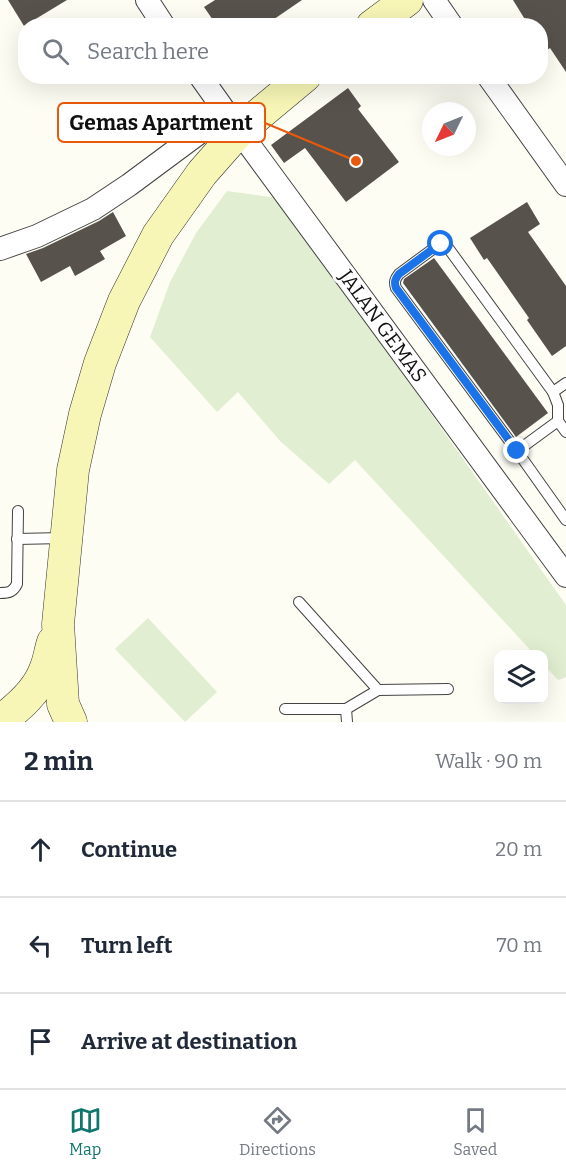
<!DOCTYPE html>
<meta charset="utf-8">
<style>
:root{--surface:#fff;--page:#f2f2f3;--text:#1f2937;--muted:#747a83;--line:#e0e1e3;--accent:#0f766e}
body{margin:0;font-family:Bitter,serif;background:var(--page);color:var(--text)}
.controls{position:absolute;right:18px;bottom:18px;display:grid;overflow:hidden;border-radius:12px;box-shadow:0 6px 24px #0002}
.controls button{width:54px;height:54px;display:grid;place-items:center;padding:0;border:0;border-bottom:2px solid var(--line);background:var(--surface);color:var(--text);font:30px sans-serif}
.compass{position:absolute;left:422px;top:102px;width:54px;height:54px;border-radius:50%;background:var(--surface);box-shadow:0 6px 24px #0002;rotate:227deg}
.stop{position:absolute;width:18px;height:18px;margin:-14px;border:4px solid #1a73e8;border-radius:50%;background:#fff}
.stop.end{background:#1a73e8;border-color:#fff;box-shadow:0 2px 6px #0008}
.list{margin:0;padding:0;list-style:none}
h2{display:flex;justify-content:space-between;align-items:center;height:78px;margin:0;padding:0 24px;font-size:26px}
h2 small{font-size:20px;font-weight:400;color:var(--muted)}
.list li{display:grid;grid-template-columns:39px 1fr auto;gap:18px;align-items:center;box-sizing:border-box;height:96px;padding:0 24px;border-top:2px solid var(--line)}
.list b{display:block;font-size:22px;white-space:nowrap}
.list em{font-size:20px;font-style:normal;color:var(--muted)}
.icon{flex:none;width:33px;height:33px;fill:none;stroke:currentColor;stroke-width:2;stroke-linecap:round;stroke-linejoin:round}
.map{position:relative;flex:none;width:566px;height:722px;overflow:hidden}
.search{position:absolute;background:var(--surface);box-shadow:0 6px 24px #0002;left:18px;right:18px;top:18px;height:66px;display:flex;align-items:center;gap:15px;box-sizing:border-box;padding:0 21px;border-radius:24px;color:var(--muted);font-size:22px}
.sheet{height:366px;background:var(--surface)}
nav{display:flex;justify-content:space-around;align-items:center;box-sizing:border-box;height:84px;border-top:2px solid var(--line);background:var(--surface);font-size:16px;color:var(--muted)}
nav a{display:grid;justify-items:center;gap:3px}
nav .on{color:var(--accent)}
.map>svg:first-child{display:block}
.pitch{fill:#e1eed1}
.building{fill:#58524d}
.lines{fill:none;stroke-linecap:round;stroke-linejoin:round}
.service-casing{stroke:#434343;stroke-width:12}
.minor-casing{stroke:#434343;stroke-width:24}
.secondary-casing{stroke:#323232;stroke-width:33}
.service{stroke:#fff;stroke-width:10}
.minor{stroke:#fff;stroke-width:22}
.secondary{stroke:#f7f6b6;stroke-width:32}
.route{stroke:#1a73e8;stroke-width:8}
.labels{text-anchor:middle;stroke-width:6;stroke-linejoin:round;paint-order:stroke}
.street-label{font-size:20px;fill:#101010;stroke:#fff}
.leader{fill:none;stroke:#e8590c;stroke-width:2}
.callout-dot{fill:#e8590c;stroke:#fff;stroke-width:2}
.callout{fill:#fff;stroke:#e8590c;stroke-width:2}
.callout-label{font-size:21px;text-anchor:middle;font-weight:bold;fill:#101010}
</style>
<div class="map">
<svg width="566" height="722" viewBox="0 0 566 722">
<rect width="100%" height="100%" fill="#fefdf4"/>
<g class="pitch">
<polygon points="227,191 279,198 566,605 566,677 558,680 544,665 544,654 534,654 355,460 329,484 280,441 238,392 217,412 150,337 170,282 196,233"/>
<polygon points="148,618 217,692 185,722 115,649"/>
</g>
<g class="building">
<polygon points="8,0 67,0 24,26"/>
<polygon points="215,0 302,0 264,26 217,26 204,7"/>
<polygon points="513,0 566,0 566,72 550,48 540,55 540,26 529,26"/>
<polygon points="348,88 361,106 358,109 399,162 346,202 305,148 284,163 271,145"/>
<polygon points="527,202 540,224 528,232 566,286 566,346 552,356 527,320 529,318 487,258 484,260 470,238"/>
<polygon points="113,212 126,236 100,251 105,259 75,276 70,266 41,282 26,254 43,248 99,221"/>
<polygon points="434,258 548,413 516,437 403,283 404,279"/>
</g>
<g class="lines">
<defs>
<g id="service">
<path d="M566 383 553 392 446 245 441 244 437 246 399 274C395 279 394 282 396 288L517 451 566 520"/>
<polyline points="558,421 566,432"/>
<polyline points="517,451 558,421 558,405 553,392"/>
<polyline points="17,539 63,538"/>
<path d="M0 593C9 593 13 592 17 584L18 511"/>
<polyline points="299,602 378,690"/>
<polyline points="285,709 346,709 378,690 448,689"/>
<polyline points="346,709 347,722"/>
</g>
<g id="minor">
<polyline points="147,0 164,26"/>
<polyline points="434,0 452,26"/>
<polyline points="200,76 239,131 566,576"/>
<polyline points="488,76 566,185"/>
<polyline points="0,249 37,236 93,209 129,185 226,113"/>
</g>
<g id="secondary">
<polyline points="372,26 407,0"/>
<path d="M0 721C18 708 37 692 45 670 49 661 50 651 53 642"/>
<polyline points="71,722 63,704 58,624 73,470 85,414 100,363 124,301 158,235 202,173 239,131 305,76"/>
</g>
</defs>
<use href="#service" class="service-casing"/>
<use href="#minor" class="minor-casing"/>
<use href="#secondary" class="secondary-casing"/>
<use href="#service" class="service"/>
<use href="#minor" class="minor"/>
<use href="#secondary" class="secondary"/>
</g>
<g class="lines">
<path class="route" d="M441 244 437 246 399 274C395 279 394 282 396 288L517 451"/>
</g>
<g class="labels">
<g class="street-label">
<text transform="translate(383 326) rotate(54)" y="7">JALAN GEMAS</text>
</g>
</g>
<path class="leader" d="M356 161L265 123"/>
<circle class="callout-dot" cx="356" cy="161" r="6"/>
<rect class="callout" x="58" y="103" width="207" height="39" rx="6"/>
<g class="callout-label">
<text x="161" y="130">Gemas Apartment</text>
</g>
</svg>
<div class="controls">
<button><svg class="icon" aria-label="layers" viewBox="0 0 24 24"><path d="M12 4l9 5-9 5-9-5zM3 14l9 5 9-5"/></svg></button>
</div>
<svg class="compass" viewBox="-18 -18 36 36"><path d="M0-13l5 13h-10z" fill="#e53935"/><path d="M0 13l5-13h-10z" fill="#747a83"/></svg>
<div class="stop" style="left:441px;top:244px"></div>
<div class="stop end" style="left:517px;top:451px"></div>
<div class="search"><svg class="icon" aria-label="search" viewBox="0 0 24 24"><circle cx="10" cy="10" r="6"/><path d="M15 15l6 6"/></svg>Search here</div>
</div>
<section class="sheet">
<h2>2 min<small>Walk · 90 m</small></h2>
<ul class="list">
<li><svg class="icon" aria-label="ahead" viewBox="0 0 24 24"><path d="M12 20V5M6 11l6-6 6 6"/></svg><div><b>Continue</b></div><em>20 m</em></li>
<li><svg class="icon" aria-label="left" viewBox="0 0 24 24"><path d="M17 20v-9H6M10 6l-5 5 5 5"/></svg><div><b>Turn left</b></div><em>70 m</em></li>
<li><svg class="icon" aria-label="arrive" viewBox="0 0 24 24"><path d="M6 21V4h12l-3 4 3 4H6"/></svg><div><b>Arrive at destination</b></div></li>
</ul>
</section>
<nav>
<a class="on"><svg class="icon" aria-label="map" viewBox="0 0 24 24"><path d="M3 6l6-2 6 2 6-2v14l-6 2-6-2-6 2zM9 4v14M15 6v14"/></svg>Map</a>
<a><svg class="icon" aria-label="directions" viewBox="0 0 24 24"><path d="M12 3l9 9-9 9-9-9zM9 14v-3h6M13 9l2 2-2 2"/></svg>Directions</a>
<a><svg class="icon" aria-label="saved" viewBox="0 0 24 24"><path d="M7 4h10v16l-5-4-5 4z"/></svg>Saved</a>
</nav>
